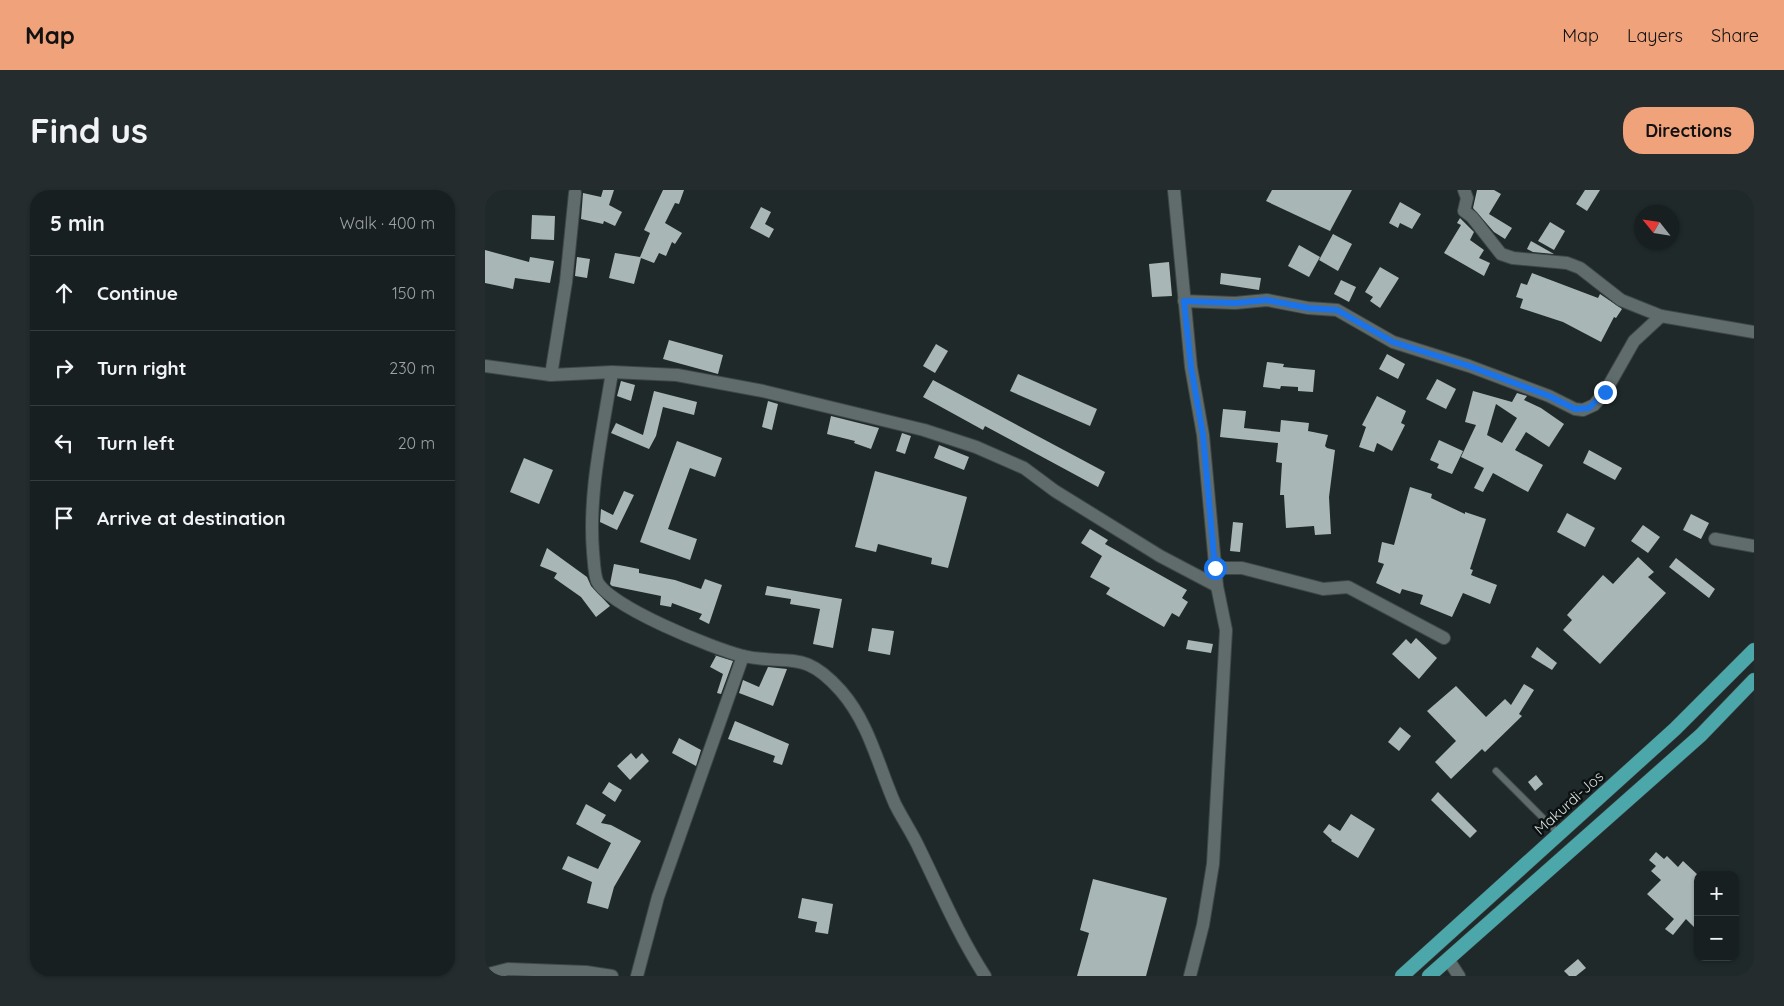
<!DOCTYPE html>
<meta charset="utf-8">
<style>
:root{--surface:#171f20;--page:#242c2d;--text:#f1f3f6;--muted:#9ea2a5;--line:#363d3e;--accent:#f0a27a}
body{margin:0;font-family:Quicksand,sans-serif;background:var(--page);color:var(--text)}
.controls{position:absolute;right:15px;bottom:15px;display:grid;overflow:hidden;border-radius:10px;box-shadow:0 1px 4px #0004}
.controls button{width:45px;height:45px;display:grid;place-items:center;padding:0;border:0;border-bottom:1px solid var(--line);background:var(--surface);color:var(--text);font:25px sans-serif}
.compass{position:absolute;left:1149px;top:15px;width:45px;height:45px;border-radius:50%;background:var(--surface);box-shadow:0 1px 4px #0004;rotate:300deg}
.stop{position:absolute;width:15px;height:15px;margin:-11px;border:4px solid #1a73e8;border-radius:50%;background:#fff}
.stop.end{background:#1a73e8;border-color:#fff;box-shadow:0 1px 5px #0008}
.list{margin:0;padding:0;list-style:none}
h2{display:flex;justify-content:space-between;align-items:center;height:65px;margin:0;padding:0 20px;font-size:21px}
h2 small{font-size:16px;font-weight:400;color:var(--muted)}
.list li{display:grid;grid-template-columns:32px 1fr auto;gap:15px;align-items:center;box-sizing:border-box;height:75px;padding:0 20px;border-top:1px solid var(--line)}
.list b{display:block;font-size:19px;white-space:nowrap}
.list em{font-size:16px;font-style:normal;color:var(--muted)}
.icon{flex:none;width:28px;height:28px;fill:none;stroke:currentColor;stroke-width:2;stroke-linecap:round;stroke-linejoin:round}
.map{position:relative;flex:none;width:1269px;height:786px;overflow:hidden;border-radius:20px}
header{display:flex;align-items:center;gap:30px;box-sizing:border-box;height:70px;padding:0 25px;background:var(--accent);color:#111}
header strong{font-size:24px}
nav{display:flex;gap:28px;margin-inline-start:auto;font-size:18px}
.intro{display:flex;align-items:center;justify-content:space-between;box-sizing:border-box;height:120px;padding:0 30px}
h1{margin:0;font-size:35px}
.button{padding:12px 22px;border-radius:20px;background:var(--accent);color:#111;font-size:18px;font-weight:700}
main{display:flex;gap:30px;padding:0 30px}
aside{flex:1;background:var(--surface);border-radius:20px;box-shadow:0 1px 4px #0004}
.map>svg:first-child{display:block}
.building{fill:#a9b6b6;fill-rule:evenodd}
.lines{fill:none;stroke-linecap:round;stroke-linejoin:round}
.service-casing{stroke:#3e4747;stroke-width:8}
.minor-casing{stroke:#3e4747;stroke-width:14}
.tertiary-casing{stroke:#3e4747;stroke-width:14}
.trunk-casing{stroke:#3e4747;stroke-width:15}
.service{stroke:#606c6c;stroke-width:6}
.minor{stroke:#606c6c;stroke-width:12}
.tertiary{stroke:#606c6c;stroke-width:12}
.trunk{stroke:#4ca7aa;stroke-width:14}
.route{stroke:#1a73e8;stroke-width:6}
.labels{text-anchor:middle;stroke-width:5;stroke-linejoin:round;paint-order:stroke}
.street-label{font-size:15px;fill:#d7dede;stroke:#0c1111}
</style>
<header>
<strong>Map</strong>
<nav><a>Map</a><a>Layers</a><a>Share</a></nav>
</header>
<div class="intro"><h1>Find us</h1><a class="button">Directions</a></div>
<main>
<aside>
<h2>5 min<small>Walk · 400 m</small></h2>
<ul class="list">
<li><svg class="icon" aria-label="ahead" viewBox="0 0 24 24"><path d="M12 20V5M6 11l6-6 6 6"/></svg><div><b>Continue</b></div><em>150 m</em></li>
<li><svg class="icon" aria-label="right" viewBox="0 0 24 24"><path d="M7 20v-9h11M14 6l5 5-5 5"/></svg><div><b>Turn right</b></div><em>230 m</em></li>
<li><svg class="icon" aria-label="left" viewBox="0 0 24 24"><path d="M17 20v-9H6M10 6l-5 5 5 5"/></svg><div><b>Turn left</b></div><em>20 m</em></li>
<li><svg class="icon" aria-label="arrive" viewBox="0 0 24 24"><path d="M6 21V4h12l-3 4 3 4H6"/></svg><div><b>Arrive at destination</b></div></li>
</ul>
</aside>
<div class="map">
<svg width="1269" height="786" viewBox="0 0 1269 786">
<rect width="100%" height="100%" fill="#1f292a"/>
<g class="building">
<polygon points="118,0 129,0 124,15 137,22 130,36 119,31 118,34 96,29 98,3 116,7"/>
<polygon points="178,0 199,0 194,14 190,13 180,33 197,43 190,54 187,52 181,66 174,63 169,73 156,68 149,94 124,88 130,63 155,67 165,43 159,40"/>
<polygon points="787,0 867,0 845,41 781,11"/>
<polygon points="992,0 1009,0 1016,4 1004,24 1027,38 1020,49 1009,42 988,18"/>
<polygon points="1100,0 1115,0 1102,21 1091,14"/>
<polygon points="915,12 936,24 927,39 915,33 913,38 904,33"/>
<polygon points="276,17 286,22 280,34 289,39 284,48 265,38"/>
<polygon points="47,25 70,26 69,50 46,49"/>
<polygon points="975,28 989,42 985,50 999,60 994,68 1005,73 999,86 959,63 976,35 972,33"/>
<polygon points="1065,32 1080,41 1069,60 1053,51"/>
<polygon points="848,44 867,54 853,81 834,70"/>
<polygon points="1046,51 1069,64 1048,62 1042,59"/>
<polygon points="814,55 835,67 824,87 803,76"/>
<polygon points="0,60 44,72 45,67 69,71 65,93 30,88 28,99 0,93"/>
<polygon points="92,67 105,69 102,88 90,86"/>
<polygon points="684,72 687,106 667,107 664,74"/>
<polygon points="895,77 914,88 895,118 885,111 888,107 880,102"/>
<polygon points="736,83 776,88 774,100 735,94"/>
<polygon points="1047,83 1113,108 1115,104 1137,119 1131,128 1129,127 1116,152 1078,132 1035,118 1038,109 1031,107 1036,93 1042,95"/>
<polygon points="856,90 871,97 864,112 849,104"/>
<polygon points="184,150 238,165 233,184 178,169"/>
<polygon points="451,154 463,161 450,183 438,176"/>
<polygon points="902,164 920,174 913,189 894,179"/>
<polygon points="782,172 799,174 798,177 830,180 828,202 813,201 813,197 796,196 795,199 778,197"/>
<polygon points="533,184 612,219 605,236 525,201"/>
<polygon points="952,189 971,199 961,219 941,209"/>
<polygon points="448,190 620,282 613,297 500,236 498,240 438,207"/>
<polygon points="136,191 150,195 146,211 132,206"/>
<polygon points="169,201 212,212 209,225 178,217 171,246 164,259 126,243 131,233 158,245"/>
<path d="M988 201 1027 212 1032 203 1042 206 1039 210 1056 218 1079 234 1064 257 1041 242 1030 260 1058 275 1043 302 1008 283 998 302 989 298 999 278 976 267 991 235 980 232ZM1011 214 1032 228 1017 253 1002 245Z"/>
<polygon points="892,206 921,221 916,233 920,235 907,261 892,253 889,262 874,257 881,237 877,235"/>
<polygon points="283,211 293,214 287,240 277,237"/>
<polygon points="738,219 761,221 759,238 795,242 796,230 824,233 823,241 843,245 840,256 842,258 850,260 844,307 846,344 830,345 829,336 801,338 799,305 795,305 797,273 791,272 793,253 735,247"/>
<polygon points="346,226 394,238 386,259 369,253 370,251 342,244"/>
<polygon points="417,243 426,246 420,264 411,261"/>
<polygon points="954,250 978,261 967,284 952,278 954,274 945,270"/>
<polygon points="192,251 237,268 230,287 205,278 183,339 212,349 205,370 155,352"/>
<polygon points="454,255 484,267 479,280 449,268"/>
<polygon points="1104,260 1137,278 1130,290 1098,273"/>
<polygon points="39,268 68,280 54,314 25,302"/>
<polygon points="390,281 482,307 463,378 446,374 447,368 393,354 391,362 370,357"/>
<polygon points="925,297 947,304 946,308 980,324 980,322 1001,329 985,379 988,380 986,385 1012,395 1005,414 978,403 967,427 935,414 938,405 917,399 915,404 891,393 899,374 893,372 897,352 909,355"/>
<polygon points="139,301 149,305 132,340 115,332 116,319 128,325"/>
<polygon points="1082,323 1110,338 1100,357 1072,342"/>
<polygon points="1206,324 1224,333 1216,349 1198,340"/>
<polygon points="748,332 758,333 755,362 745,361"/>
<polygon points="1158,335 1175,347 1163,363 1146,351"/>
<polygon points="605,339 623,350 620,354 702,400 697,408 703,412 694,427 687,423 679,437 621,404 625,398 605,387 617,366 596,353"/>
<polygon points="62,358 102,387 106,396 125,416 111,427 96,407 69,388 72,383 55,376"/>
<polygon points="1153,367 1169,382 1163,387 1181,403 1115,474 1078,440 1087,430 1082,425 1118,385 1128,394"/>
<polygon points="1191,368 1230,399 1224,408 1184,377"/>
<polygon points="129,374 154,379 154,383 190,390 216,399 220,389 237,395 224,434 214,429 217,424 187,413 186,417 175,415 176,406 127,396 125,394"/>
<polygon points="282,396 357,409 348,458 328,454 335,419 305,414 306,409 280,405"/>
<polygon points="387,438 409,441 405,465 383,461"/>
<polygon points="931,448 952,468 934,489 907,464 921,449 926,454"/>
<polygon points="703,450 728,454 726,463 701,459"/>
<polygon points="1052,457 1072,473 1067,480 1046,467"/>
<polygon points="229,465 248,471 236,504 232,503 238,484 225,477 231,466"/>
<polygon points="283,477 302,479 288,516 254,503 258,490 274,497"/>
<polygon points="1039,494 1049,500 1034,524 1037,526 1000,562 997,559 966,589 950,572 971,551 942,521 971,496 1001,527 1020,509 1026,515"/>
<polygon points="250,531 304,554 297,575 288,572 290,566 243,549"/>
<polygon points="915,537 926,546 914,561 903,552"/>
<polygon points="194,548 216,560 211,576 187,563"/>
<polygon points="146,563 151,569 157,563 164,571 145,590 132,576"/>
<polygon points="1051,585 1058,594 1050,601 1043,592"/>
<polygon points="124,592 137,600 130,612 117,603"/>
<polygon points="953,602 992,641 985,648 946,610"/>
<polygon points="101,614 121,625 116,633 126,635 156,651 129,697 123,719 102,713 107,692 77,679 83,666 113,679 126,653 91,634"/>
<polygon points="866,624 890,639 873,668 846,651 847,650 838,642 844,634 855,641"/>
<polygon points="1171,662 1179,669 1182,666 1193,677 1198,671 1213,685 1213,741 1201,729 1188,745 1180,739 1189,729 1162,704 1176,690 1166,681 1171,676 1164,670"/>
<polygon points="608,689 682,708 661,786 592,786 604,743 595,740"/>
<polygon points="317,708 348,714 343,744 330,742 332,732 313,728"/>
<polygon points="1093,769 1101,778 1091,786 1084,786 1079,781"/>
</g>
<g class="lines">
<defs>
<polyline id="service" points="1011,581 1074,644"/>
<g id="minor">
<polyline points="979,0 982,8 979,21 987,27 1016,64 1028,68 1082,73 1095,78 1136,110 1176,126 1269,142"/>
<polyline points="699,111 750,113 782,110 823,118 852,120 908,152 984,176 1064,206 1090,219 1098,220 1109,215 1120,202 1149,151 1176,126"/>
<polyline points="0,176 66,185 127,182 192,185 278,201 439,240 491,257 539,278 570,301 675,366 732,396"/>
<path d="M127 182C118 241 103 302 108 362 109 371 109 383 112 391 123 416 229 459 258 466 304 476 318 458 356 501 384 533 393 575 410 614 418 630 428 644 435 660 456 703 474 746 500 786"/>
<polyline points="66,185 81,92 90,3"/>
<polyline points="1230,349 1269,356"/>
<polyline points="730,378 757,378 838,399 863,397 959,448"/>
<polyline points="963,769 974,786"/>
<polyline points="0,785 23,779 101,782 127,786"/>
<polyline points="152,786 173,707 258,466"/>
</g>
<polyline id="tertiary" points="689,0 706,177 718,245 732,396 741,440 728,674 718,735 705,786"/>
<g id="trunk">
<polyline points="917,786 1190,539 1269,460"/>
<polyline points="944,786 1216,545 1269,490"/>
</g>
</defs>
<use href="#service" class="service-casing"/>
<use href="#minor" class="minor-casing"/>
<use href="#tertiary" class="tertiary-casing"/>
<use href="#trunk" class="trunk-casing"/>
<use href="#service" class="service"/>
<use href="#minor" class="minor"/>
<use href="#tertiary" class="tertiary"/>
<use href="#trunk" class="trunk"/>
</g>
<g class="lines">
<polyline class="route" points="730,378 718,245 706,177 699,111 750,113 782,110 823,118 852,120 908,152 984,176 1064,206 1090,219 1104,218 1120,202"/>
</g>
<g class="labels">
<g class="street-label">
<text transform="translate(1084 613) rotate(-42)" y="5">Makurdi-Jos</text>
</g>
</g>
</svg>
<div class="controls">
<button>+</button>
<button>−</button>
</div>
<svg class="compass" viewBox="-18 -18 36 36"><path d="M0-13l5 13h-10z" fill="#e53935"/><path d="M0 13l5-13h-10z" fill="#9ea2a5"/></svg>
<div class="stop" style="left:730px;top:378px"></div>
<div class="stop end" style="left:1120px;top:202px"></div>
</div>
</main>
